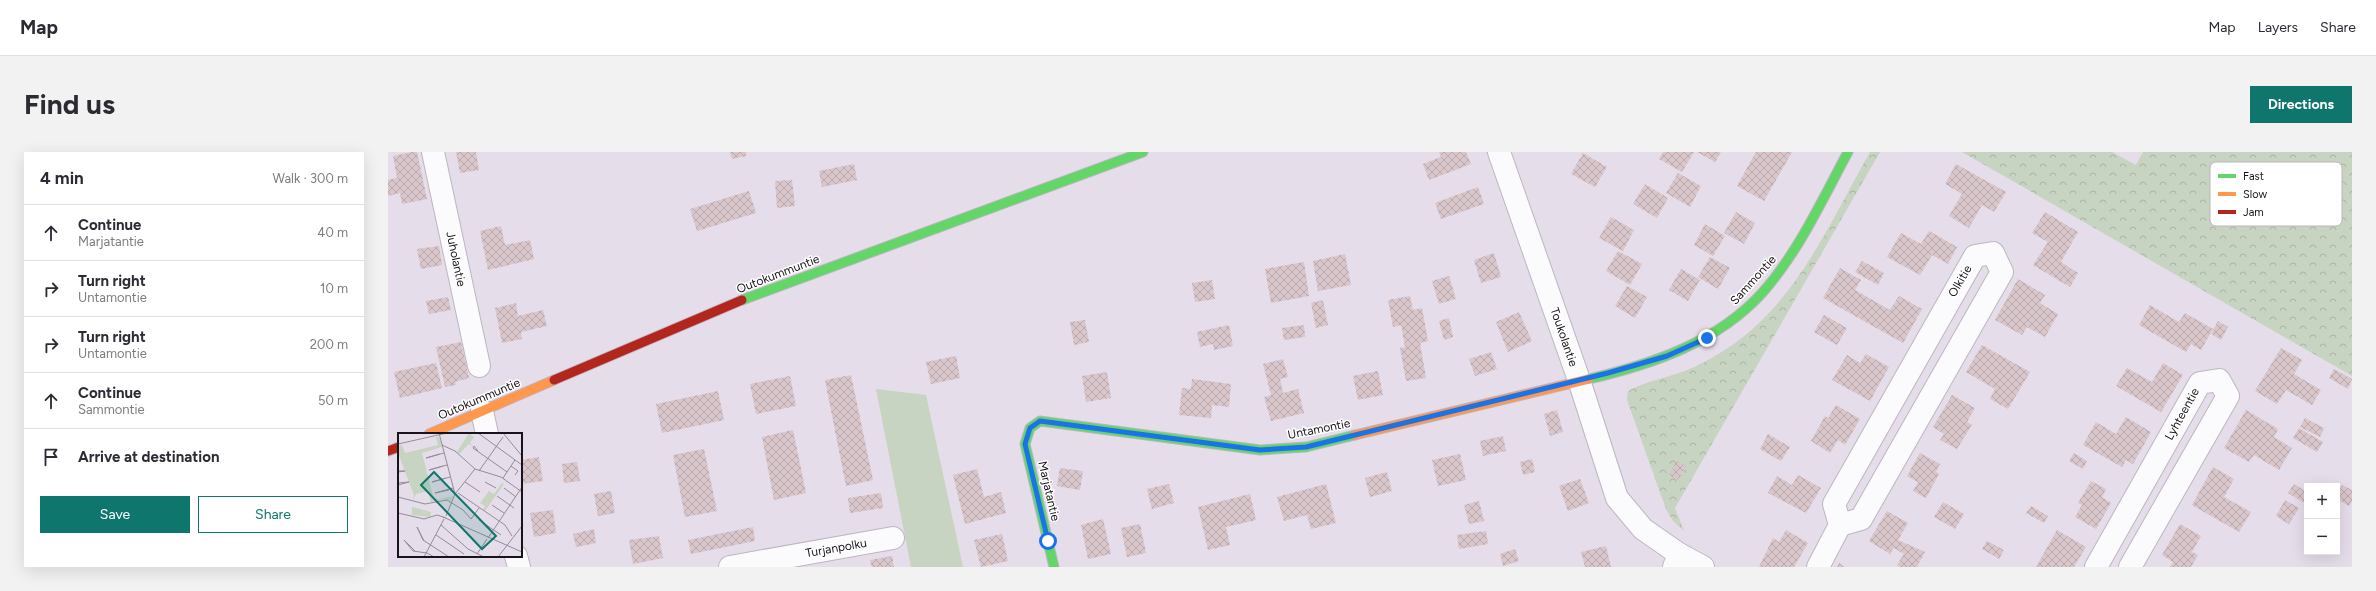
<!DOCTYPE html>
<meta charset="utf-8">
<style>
:root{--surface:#fff;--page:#f2f2f3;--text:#2b2b33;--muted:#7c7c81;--line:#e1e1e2;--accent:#0f766e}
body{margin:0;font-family:Figtree,sans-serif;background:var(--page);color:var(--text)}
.controls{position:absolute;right:12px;bottom:12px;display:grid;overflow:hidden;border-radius:0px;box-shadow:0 4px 16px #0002}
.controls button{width:36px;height:36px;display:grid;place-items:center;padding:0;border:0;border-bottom:1px solid var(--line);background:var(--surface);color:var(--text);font:20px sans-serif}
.stop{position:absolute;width:12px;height:12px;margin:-9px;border:3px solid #1a73e8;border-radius:50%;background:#fff}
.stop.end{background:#1a73e8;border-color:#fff;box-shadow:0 1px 4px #0008}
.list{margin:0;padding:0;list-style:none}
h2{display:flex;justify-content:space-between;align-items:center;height:52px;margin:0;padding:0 16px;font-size:17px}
h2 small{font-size:13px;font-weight:400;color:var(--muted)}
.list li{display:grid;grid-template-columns:26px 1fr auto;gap:12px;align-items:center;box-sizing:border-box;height:56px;padding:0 16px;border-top:1px solid var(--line)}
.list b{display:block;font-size:15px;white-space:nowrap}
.list p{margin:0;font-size:13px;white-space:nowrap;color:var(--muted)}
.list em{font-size:13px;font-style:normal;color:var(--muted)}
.actions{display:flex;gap:8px;padding:12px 16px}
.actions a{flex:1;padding:9px 0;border:1px solid var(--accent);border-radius:0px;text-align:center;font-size:14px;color:var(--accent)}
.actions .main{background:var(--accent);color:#fff}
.icon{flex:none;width:22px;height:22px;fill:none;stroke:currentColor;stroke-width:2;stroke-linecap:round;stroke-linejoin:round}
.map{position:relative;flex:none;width:1964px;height:415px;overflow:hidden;border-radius:0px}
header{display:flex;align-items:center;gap:24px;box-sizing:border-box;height:56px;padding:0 20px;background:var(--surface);border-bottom:1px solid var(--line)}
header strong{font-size:19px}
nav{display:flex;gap:22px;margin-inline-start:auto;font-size:14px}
.intro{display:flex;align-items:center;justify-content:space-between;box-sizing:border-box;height:96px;padding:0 24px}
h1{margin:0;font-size:28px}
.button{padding:10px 18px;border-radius:0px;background:var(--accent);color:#fff;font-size:14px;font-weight:700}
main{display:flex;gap:24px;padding:0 24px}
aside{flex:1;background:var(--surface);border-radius:0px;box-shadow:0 4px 16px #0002}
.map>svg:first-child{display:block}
.grass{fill:#c6d4c1}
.park{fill:url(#park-crowns)}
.building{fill:url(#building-cross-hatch)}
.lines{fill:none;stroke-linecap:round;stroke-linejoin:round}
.street-casing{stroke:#bdb6c0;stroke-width:24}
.fast-casing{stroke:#bdb6c0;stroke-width:11}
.slow-casing{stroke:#bdb6c0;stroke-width:11}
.jam-casing{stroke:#bdb6c0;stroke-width:11}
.street{stroke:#fbfafc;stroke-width:22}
.fast{stroke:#63d668;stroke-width:9}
.slow{stroke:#ff974d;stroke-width:9}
.jam{stroke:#b3261e;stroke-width:9}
.route{stroke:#1a73e8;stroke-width:5}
.labels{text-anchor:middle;stroke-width:3;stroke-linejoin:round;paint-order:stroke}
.street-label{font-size:12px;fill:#18121a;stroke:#fff}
.inset-road{fill:none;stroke:#948c97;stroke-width:1}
.view{fill:#0f766e;fill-opacity:0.15;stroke:#0f766e;stroke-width:2}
.inset-edge{fill:none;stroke:#18121a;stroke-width:2}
.key{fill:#fff;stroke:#bab8ba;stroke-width:1}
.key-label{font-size:11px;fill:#18121a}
</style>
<header>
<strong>Map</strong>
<nav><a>Map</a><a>Layers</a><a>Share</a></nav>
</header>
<div class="intro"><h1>Find us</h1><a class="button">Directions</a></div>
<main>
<aside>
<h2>4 min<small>Walk · 300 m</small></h2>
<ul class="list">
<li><svg class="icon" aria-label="ahead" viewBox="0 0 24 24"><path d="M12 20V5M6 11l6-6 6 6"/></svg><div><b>Continue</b><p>Marjatantie</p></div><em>40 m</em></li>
<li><svg class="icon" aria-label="right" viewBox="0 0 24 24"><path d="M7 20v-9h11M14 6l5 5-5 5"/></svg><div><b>Turn right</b><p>Untamontie</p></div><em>10 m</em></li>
<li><svg class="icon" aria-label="right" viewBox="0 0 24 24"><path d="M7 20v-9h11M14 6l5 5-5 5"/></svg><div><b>Turn right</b><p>Untamontie</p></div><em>200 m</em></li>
<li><svg class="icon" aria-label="ahead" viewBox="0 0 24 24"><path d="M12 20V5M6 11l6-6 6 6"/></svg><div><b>Continue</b><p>Sammontie</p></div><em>50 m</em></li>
<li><svg class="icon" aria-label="arrive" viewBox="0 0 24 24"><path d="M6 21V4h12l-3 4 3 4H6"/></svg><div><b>Arrive at destination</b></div></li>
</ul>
<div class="actions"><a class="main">Save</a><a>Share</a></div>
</aside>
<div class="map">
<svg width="1964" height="415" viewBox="0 0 1964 415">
<defs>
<pattern id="park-crowns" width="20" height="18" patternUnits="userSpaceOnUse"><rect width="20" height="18" fill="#c6d4c1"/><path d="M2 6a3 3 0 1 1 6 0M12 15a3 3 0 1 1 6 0" fill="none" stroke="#a9b5a5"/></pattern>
<pattern id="building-cross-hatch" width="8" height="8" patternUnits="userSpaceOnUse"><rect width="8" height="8" fill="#d9c6ca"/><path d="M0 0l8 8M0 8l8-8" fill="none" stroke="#baa9ad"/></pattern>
</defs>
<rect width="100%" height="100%" fill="#e6ddea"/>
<polygon class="grass" points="488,237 538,243 575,415 523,415"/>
<g class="park">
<path d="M1482 0H1492L1287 356 1296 379 1285 369 1278 357 1239 248 1240 239C1257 230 1276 226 1294 220 1308 215 1323 207 1335 199 1407 155 1442 70 1482 0Z"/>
<polygon points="1574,0 1724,0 1748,13 1755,0 1964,0 1964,224"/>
</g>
<g class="building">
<polygon points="24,0 29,0 39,47 14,52 12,41 0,44 0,28 9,26 5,4"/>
<polygon points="68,0 88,0 91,18 72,21"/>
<polygon points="342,0 358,0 358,4 344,7"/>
<polygon points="1051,0 1078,0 1083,12 1041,28 1035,12 1053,5"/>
<polygon points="1275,0 1306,0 1294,20 1271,7"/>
<polygon points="1309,0 1333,0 1327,10"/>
<polygon points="1368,0 1404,0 1376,49 1349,34"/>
<polygon points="1195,1 1219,15 1207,35 1183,22"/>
<polygon points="466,12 469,28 434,35 431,19"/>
<polygon points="1568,12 1618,40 1606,60 1594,53 1581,76 1561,64 1574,42 1557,32"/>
<polygon points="1290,21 1313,34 1302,55 1278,41"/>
<polygon points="404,28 407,54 389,56 387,29"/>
<polygon points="1257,32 1280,46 1269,66 1245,52"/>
<polygon points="1090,35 1096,52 1053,67 1047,51"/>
<polygon points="361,39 368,61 309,79 302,57"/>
<polygon points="1348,60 1367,71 1356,92 1336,81"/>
<polygon points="1657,60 1690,80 1673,110 1690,121 1682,135 1645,113 1660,90 1644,81"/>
<polygon points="1223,65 1246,78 1235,99 1211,86"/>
<polygon points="1317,72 1337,84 1325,104 1306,93"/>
<polygon points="113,74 117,93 142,88 146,107 100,118 92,79"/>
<polygon points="1541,79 1569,95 1560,112 1544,103 1532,123 1499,105 1513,81 1533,92"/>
<polygon points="51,94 54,113 33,117 29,97"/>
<polygon points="1230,99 1254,112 1242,133 1218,119"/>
<polygon points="1106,101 1113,125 1093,131 1086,108"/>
<polygon points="957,102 963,133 930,139 925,109"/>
<polygon points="1322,105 1342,116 1330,137 1310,125"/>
<polygon points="1474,109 1496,121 1490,133 1467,120"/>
<polygon points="916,110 921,144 883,151 877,117"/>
<polygon points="1452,116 1473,128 1467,138 1502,158 1511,144 1534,157 1515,191 1435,146"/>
<polygon points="1293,117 1312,128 1300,149 1281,138"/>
<polygon points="1061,124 1068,147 1051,152 1044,129"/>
<polygon points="1630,127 1657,143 1652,151 1670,162 1657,185 1639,175 1634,183 1607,168"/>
<polygon points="824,128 827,147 807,150 804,131"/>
<polygon points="1239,134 1259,145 1247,166 1227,154"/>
<polygon points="1022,144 1025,158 1034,156 1040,189 1032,191 1038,226 1018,229 1012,196 1017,195 1013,173 1005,175 1000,148"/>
<polygon points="60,145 63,158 41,162 38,149"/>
<polygon points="935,148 940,173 928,176 923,151"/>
<polygon points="128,151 130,164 155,158 159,174 133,180 134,187 114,191 107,156"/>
<polygon points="1762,153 1791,170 1797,161 1825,177 1813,198 1803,192 1798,200 1751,173"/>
<polygon points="1131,160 1144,189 1120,200 1108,170"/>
<polygon points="1436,163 1459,176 1449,193 1426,180"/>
<polygon points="1061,166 1065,185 1056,188 1051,169"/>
<polygon points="697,168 701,190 686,193 682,170"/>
<polygon points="1830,169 1840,175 1833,188 1823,182"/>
<polygon points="841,173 845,194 826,198 825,192 812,195 809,180"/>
<polygon points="916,173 917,185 896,188 894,176"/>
<polygon points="73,190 81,226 67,230 68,233 57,235 48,195"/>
<polygon points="1594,193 1642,220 1620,257 1602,247 1607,237 1578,220"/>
<polygon points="1893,196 1914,208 1906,222 1933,238 1924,253 1898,238 1889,252 1867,239"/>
<polygon points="1103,200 1109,217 1087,224 1081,207"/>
<polygon points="1478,202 1501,215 1482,249 1444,228 1459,203 1472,211"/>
<polygon points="568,204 572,226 543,232 538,210"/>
<polygon points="895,207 900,225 892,227 895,241 910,237 916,261 883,269 876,245 883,243 875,212"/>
<polygon points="48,211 54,236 12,246 6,220"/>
<polygon points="1775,211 1795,223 1773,260 1728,234 1739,216 1764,230"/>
<polygon points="1946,217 1964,227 1960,237 1941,226"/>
<polygon points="990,219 995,243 970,248 965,224"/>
<polygon points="719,220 723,246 698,250 694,224"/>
<polygon points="463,223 485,328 458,334 437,228"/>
<polygon points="402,224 408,254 368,262 362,232"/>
<polygon points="804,227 843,232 841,255 824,253 823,266 791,263 794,236 803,237"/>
<polygon points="330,239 336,268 274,281 268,252"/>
<polygon points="1564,243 1587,256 1579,270 1584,273 1569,297 1552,288 1556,282 1545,275"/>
<polygon points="1448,253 1472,267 1457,293 1450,288 1442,301 1423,289 1437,264 1440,266"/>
<polygon points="1169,258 1175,280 1162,284 1156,262"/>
<polygon points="1858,258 1890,277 1886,285 1904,296 1891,318 1866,303 1861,310 1836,296"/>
<polygon points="1738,265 1763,280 1745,312 1738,308 1734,315 1695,293 1708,270 1728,282"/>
<polygon points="1917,266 1936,276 1932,285 1912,275"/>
<polygon points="1911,276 1935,290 1929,300 1905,286"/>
<polygon points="405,278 418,341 386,348 374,285"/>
<polygon points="1380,282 1402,295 1393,309 1372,297"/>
<polygon points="1115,284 1118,299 1095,304 1092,289"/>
<polygon points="316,297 329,359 297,365 285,303"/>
<polygon points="1532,301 1552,312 1548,320 1551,322 1538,346 1525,339 1530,330 1519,324"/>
<polygon points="1686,301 1699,309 1695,317 1681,309"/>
<polygon points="1072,302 1078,328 1050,334 1044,308"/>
<polygon points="151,305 155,329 133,332 133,308"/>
<polygon points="1144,307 1147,320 1135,323 1132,310"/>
<polygon points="1289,309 1298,314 1290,328 1281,323"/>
<polygon points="189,310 192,329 176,331 174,312"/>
<polygon points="1825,315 1846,327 1836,345 1863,360 1851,380 1804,353"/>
<polygon points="672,316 695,319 692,338 669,334"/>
<polygon points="589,317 596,345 613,340 618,361 577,372 565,323"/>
<polygon points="999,320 1004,339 982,345 977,326"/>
<polygon points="1410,323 1433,336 1418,361 1380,341 1389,324 1404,333"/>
<polygon points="1192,327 1201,351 1180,359 1171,334"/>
<polygon points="1703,329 1718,337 1714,345 1723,351 1708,377 1687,365 1694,353 1690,351"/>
<polygon points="781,332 786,351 764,357 759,337"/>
<polygon points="938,332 948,371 923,377 919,363 896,369 889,345"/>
<polygon points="1906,332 1919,340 1918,352 1900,341"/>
<polygon points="1954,333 1964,338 1964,349 1961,354 1949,347 1949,341"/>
<polygon points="223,339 227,361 210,364 206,342"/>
<polygon points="493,341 495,356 462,361 460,346"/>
<polygon points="862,342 868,368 838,375 842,393 820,398 810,355"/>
<polygon points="1897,348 1911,356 1901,372 1888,364"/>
<polygon points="1091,349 1096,369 1081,372 1076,353"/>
<polygon points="1555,350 1576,362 1567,377 1546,365"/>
<polygon points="1643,354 1660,364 1656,371 1638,361"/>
<polygon points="165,358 168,381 146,385 142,361"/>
<polygon points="1499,359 1520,371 1510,388 1537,400 1529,415 1512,415 1509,413 1516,402 1506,396 1502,402 1481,389"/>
<polygon points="715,367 723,402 700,407 693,373"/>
<polygon points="752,372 758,401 739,405 733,376"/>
<polygon points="1792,372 1813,384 1804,400 1810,403 1803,415 1782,415 1785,410 1774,403"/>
<polygon points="365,375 367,389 303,402 300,388"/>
<polygon points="206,377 208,391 188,395 185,382"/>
<polygon points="1398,378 1420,391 1406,415 1371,415 1385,386 1391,390"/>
<polygon points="1669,378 1698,395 1686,415 1648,415"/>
<polygon points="1098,379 1100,392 1071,397 1069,383"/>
<polygon points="614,382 620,409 593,415 586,388"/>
<polygon points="271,384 275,406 245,412 241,388"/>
<polygon points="1599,389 1616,398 1611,407 1594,397"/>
<polygon points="1218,394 1223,415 1197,415 1193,400"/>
<polygon points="1127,397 1131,409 1115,414 1112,402"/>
<polygon points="504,404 506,415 484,415 482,408"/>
<polygon points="1451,411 1457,415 1449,415"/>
</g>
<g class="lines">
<defs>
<g id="street">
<polyline points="45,0 91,214"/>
<polyline points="1111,0 1191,228 1229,346 1255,377 1291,402 1286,415"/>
<polyline points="94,259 99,282"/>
<polyline points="1291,402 1315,415"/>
<polyline points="128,404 131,415"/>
<polyline points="342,415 505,386"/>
<polyline points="1430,415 1452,373 1446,352 1587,104 1605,101 1614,120 1473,367 1452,373"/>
<polyline points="1708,415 1812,231 1831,228 1840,244 1742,415"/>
</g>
<g id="fast">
<polyline points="354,148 755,0"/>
<path d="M1201 227C1265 212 1330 190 1375 140 1411 99 1434 48 1460 0"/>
<polyline points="666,415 637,292 642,276 652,269 872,298 918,295 967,283"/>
</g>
<g id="slow">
<polyline points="41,282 166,228"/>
<polyline points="967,283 1201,227"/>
</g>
<g id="jam">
<polyline points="166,228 354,148"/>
<polyline points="0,299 11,295"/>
</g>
</defs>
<use href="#street" class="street-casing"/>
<use href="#fast" class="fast-casing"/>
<use href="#slow" class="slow-casing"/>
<use href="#jam" class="jam-casing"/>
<use href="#street" class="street"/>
<use href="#fast" class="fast"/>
<use href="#slow" class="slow"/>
<use href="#jam" class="jam"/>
</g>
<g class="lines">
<polyline class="route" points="660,389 637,292 642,276 652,269 872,298 918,295 1220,221 1279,204 1319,186"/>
</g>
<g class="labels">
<g class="street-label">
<text transform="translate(68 107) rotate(78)" y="4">Juholantie</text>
<text transform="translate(390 122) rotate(-21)" y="4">Outokummuntie</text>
<text transform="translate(1365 128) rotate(-48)" y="4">Sammontie</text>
<text transform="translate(1572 129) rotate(-60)" y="4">Olkitie</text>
<text transform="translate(1176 185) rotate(71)" y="4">Toukolantie</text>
<text transform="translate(91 247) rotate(-23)" y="4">Outokummuntie</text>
<text transform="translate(1794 262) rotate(-61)" y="4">Lyhteentie</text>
<text transform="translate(931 277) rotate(-11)" y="4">Untamontie</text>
<text transform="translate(661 339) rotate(77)" y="4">Marjatantie</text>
<text transform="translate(448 396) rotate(-10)" y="4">Turjanpolku</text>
</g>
</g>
<g transform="translate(10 281)">
<rect width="124" height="124" fill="#e6ddea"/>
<path d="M104 50 106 51 87 78 85 77 87 73 82 70 91 58 96 61ZM14 74 33 79 32 84 14 82Z" fill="#c6d4c1"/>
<path d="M71 0 76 4 72 10 75 13 71 11 61 21 59 19ZM38 4H41L44 14 24 20 36 67 55 63 53 68 45 66 33 69 30 58 18 61 15 67 16 62 0 20V13L4 12 7 20 40 12Z" fill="#c6d4c1"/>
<path class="inset-road" d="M41 0 57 61M80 0 124 32M105 0 124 23M0 11 49 0M44 12 57 18 77 36 103 44 124 59M80 18 76 13 75 15 109 39M42 21 28 25 46 20M45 33 31 37 49 32M113 33 120 38 117 42M0 38H7L0 39M81 38 105 4M48 45 34 49 52 44M105 45 117 27M67 49 82 59M87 49 98 55M0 50 11 49 0 52M106 55 118 64M51 57 37 60 55 55M60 60 107 92 114 103M99 63 116 75M0 64 27 71 49 67 65 77 73 86 81 75M94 72 106 80M0 80 26 86 39 82 45 84M48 83 57 61 77 36M48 85 45 84 124 119M81 87 103 102M43 92 70 116 86 124M38 102 66 121M90 105 124 54M26 108 19 94 25 107 51 124M17 118 6 107 15 118 29 120 36 124M79 121 89 106M26 124 46 86M100 124 124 93"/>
<path class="view" d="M36 39 98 103 84 116 23 52Z"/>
<rect width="124" height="124" class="inset-edge"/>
</g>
<rect x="1822" y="10" width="132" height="64" rx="6" class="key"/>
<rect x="1830" y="22" width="18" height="4" fill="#63d668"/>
<rect x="1830" y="40" width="18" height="4" fill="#ff974d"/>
<rect x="1830" y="58" width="18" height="4" fill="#b3261e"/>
<g class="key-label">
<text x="1855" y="28">Fast</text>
<text x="1855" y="46">Slow</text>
<text x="1855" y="64">Jam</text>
</g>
</svg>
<div class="controls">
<button>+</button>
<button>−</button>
</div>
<div class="stop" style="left:660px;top:389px"></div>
<div class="stop end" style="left:1319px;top:186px"></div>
</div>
</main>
